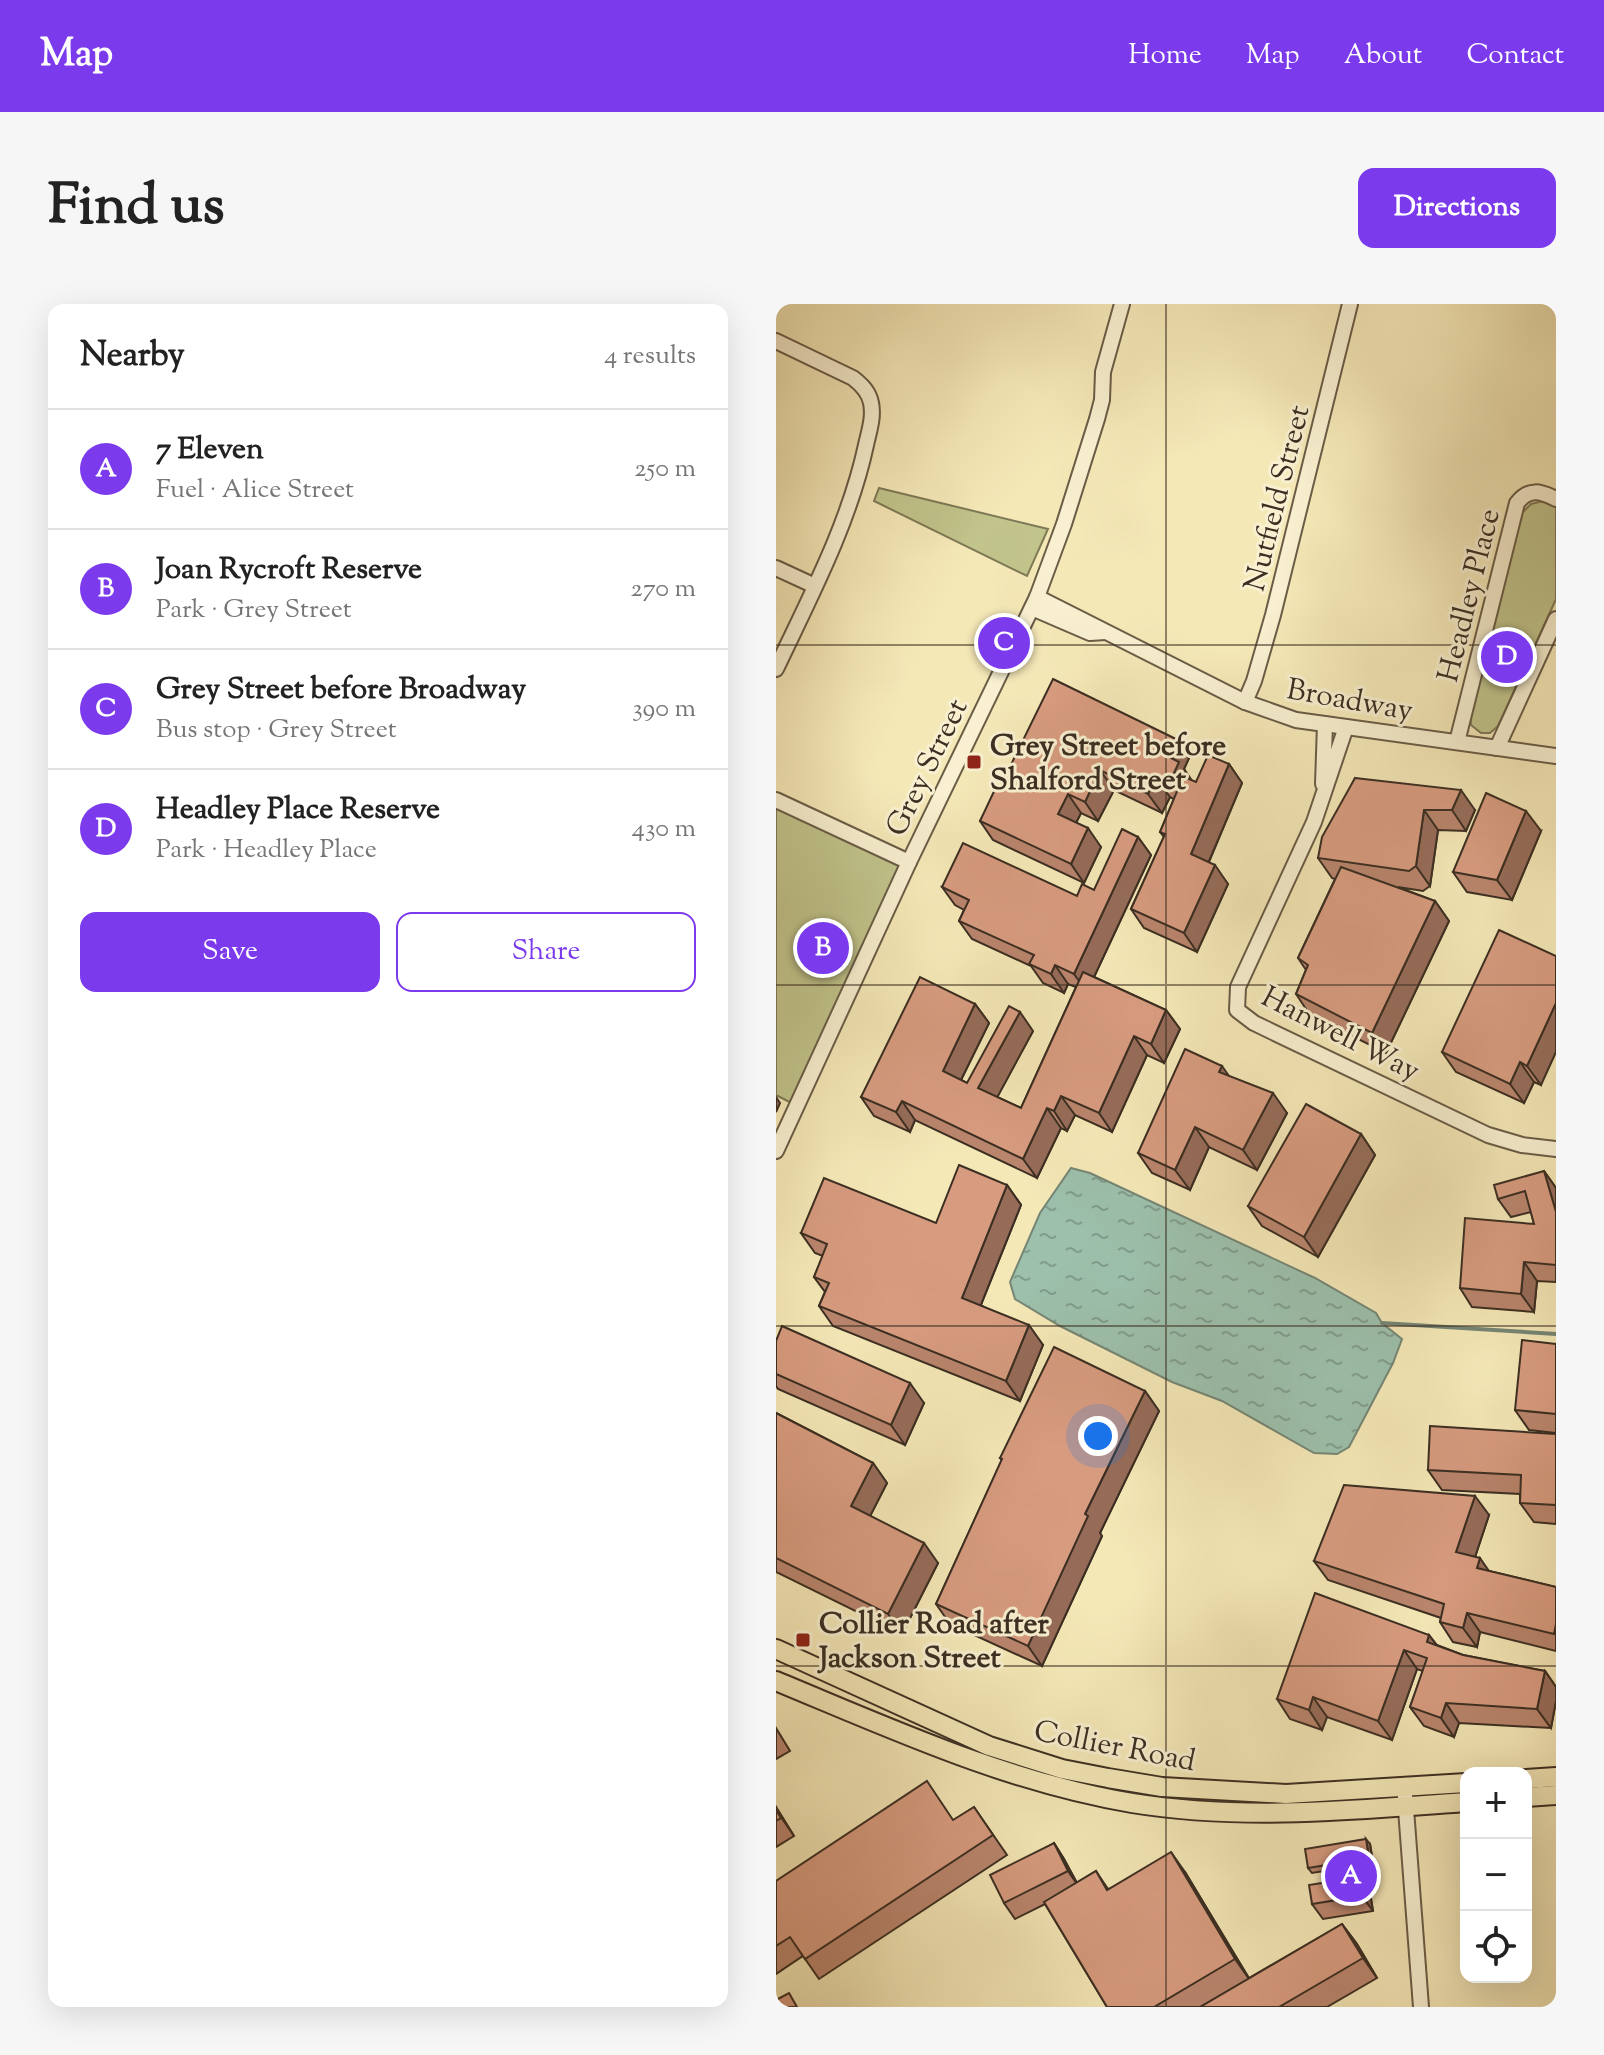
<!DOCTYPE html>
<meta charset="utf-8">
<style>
:root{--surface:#fff;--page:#f6f6f6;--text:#222;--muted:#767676;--line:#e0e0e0;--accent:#7c3aed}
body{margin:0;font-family:"Sorts Mill Goudy",serif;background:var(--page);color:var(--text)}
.controls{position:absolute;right:24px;bottom:24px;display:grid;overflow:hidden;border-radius:16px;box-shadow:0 8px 32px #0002}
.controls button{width:72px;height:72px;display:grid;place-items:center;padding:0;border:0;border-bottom:2px solid var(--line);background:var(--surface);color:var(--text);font:40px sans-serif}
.you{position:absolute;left:322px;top:1132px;width:28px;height:28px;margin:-20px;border:6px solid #fff;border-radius:50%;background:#1a73e8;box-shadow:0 0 0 12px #1a73e833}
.badge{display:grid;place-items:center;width:52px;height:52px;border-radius:50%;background:var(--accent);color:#fff;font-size:26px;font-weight:700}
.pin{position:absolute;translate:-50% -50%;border:4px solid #fff;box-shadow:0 2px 8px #0006}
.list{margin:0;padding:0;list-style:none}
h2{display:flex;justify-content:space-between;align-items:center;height:104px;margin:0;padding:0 32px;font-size:34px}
h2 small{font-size:26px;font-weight:400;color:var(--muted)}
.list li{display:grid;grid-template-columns:52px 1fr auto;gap:24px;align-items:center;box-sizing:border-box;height:120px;padding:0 32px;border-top:2px solid var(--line)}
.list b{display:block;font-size:30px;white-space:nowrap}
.list p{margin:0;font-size:26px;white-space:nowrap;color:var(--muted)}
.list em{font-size:26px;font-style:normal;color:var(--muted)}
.actions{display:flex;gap:16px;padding:24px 32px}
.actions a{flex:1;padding:18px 0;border:2px solid var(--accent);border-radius:16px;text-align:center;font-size:28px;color:var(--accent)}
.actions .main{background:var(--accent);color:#fff}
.icon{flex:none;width:44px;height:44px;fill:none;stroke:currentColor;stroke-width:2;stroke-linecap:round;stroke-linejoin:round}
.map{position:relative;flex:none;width:780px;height:1703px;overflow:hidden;border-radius:16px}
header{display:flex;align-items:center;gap:48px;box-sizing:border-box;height:112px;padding:0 40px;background:var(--accent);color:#fff}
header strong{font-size:38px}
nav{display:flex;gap:44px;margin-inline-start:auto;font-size:28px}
.intro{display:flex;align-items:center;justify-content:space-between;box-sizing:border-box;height:192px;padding:0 48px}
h1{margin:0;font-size:56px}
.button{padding:20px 36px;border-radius:16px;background:var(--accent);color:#fff;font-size:28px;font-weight:700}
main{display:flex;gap:48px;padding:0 48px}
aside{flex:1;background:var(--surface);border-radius:16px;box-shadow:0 8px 32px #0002}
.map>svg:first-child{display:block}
.park{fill:#c1c48b;stroke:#7e7956;stroke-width:2}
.water{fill:url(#water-ripples);stroke:#758675;stroke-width:2}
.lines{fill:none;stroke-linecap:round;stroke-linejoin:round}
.stream{stroke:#758675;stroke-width:4}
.minor-casing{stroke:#6a5c47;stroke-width:18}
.major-casing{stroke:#3b2e22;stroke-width:22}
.minor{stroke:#f8f0d0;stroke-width:14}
.major{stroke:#f5e8b7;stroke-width:18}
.wall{fill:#b9856d;stroke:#3b2e22;stroke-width:2}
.shaded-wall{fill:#966c59;stroke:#3b2e22;stroke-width:2}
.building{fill:#d79b7f;stroke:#3b2e22;stroke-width:2}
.grid{fill:none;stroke:#3b2e22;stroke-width:2;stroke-opacity:0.55}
.poi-dot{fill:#8f2418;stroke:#f8f0d0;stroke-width:3}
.labels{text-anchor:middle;stroke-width:6;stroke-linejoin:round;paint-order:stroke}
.street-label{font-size:30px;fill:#3b2e22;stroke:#f8f0d0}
.poi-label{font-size:30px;font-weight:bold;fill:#3b2e22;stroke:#f8f0d0;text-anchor:start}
</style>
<header>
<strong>Map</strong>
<nav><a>Home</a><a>Map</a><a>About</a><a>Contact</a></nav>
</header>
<div class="intro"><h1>Find us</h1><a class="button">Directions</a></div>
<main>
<aside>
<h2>Nearby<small>4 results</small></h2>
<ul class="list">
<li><span class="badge">A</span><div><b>7 Eleven</b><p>Fuel · Alice Street</p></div><em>250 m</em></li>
<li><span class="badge">B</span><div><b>Joan Rycroft Reserve</b><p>Park · Grey Street</p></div><em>270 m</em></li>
<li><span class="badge">C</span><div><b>Grey Street before Broadway</b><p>Bus stop · Grey Street</p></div><em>390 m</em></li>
<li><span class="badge">D</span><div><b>Headley Place Reserve</b><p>Park · Headley Place</p></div><em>430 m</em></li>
</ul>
<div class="actions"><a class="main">Save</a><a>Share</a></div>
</aside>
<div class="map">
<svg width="780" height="1703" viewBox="0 0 780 1703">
<defs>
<pattern id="water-ripples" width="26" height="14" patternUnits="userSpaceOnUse" patternTransform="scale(2)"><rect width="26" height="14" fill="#9cc0ac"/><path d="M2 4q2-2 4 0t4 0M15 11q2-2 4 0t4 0" fill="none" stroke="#809c8c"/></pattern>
</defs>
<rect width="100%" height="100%" fill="#f5e8b7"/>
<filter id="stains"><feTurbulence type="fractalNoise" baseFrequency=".0025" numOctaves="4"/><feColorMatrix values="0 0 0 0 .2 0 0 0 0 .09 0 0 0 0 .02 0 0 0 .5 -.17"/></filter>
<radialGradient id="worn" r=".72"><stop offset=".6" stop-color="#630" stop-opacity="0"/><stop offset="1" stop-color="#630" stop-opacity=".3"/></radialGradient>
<g class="park">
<polygon points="103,184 272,225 251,272 98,197"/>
<polygon points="767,197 780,202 780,295 722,422 714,429 705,429 695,421 694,412 745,210 755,200"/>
<polygon points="0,496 133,558 21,802 0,791"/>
</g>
<polygon class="water" points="295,864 314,869 539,974 600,1009 606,1019 626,1035 617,1059 573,1143 561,1150 538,1149 446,1097 396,1078 284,1022 239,995 234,978 264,909"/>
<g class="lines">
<polyline class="stream" points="606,1019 780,1030"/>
<defs>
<g id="minor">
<path d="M0 37 77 74C86 81 93 88 95 99 98 113 93 127 90 141 73 220 34 293 0 365"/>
<polyline points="0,264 39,282"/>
<polyline points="261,293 469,398 520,416 780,452"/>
<polyline points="256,304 314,329 329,328"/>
<polyline points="469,398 478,377 497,311 574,0"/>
<polyline points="570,423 538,518 462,683 461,706 478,719 712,831 746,841 780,845"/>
<path d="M681 438 741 199C753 184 764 187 780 195"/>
<polyline points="721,444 780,315"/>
<polyline points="547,480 549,420"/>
<polyline points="0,496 133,558"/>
<polyline points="0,847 133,558 261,293 288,220 321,115 326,96 327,68 346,0"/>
<polyline points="629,1492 645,1703"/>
</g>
<g id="major">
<polyline points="0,1345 213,1442 286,1465 332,1474 386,1483 510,1490 690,1479"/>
<path d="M0 1377C116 1425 231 1478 356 1499 467 1517 579 1506 690 1498"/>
<polyline points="750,1475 780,1473"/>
<polyline points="750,1493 780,1491"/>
</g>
</defs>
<use href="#minor" class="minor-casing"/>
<use href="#major" class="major-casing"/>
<use href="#minor" class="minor"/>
<use href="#major" class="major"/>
</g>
<g class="wall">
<polygon points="413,454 408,465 416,477 420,478 453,460 466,479 433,558 452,580 421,648 368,624 355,605 388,533 384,528 398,495 394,493 386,509 338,486 322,517 305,509 300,519 325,543 308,579 217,536 204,517 224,483"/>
<polygon points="579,474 699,506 690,527 662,526 654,582 647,587 622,583 659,597 673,617 610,749 534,711 520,690 530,666 522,654 559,575 556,574 542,554"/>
<polygon points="765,527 736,596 691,588 677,568"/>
<polygon points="362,533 375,551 318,673 390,706 404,725 388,759 371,751 336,828 299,811 291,827 285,824 261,874 139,816 134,828 98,812 85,793 199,700 213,719 185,776 191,779 257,727 221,793 245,804 300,683 292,680 288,689 267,679 255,662 196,635 183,617 188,606 179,601 166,583 301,592 318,586"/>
<polygon points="780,652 765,781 758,778 748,799 680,768 666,748"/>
<polygon points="454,773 511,809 481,866 433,843 414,886 376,869 362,849"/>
<polygon points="585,830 599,851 542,953 486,922 472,902"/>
<polygon points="768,867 780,884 780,978 761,977 758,1008 696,1003 684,984 758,920 755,908 735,913 722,895"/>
<polygon points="231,881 245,901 205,1001 267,1041 244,1097 57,1022 43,1002 49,988 38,973 47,952 39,949 25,929 160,919"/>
<polygon points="0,1037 148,1099 129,1141 2,1085 0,1082"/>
<polygon points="780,1040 780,1129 753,1126 739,1106"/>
<polygon points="369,1087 383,1107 324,1229 326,1232 266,1362 174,1320 160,1300 226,1156 224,1154"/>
<polygon points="0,1109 97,1159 111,1179 94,1212 162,1259 126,1330 0,1268"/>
<polygon points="780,1130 780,1220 758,1218 744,1199 744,1190 666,1186 652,1166"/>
<polygon points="713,1211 699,1253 713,1267 780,1283 780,1347 704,1328 701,1343 677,1338 664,1318 665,1314 552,1276 538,1257"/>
<polygon points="653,1331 661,1341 687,1351 769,1367 780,1383 780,1397 775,1424 683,1419 678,1433 648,1422 634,1403 647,1367 641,1365 616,1436 551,1413 546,1426 514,1415 501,1395"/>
<polygon points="0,1424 14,1447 0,1455"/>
<polygon points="0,1503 18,1532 0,1543"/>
<polygon points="198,1503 231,1551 43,1675 27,1652 0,1670 0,1577 178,1516"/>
<polygon points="278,1539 288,1555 301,1579 320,1567 332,1585 409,1568 473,1674 566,1620 581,1640 601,1674 551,1703 331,1703 269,1600 239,1615 228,1599"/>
<polygon points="594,1540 597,1559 536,1569 532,1564"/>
<polygon points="583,1573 594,1589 597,1607 547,1615 536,1600"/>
</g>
<g class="shaded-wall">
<polygon points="400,435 413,454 408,465 416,477 398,469 391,452"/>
<polygon points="453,460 466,479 428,569 415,550"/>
<polygon points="324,466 338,486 322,517 309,498"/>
<polygon points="380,474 394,493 386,509 372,490"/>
<polygon points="685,486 699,506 690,527 676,506"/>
<polygon points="292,490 305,509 295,529 282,510"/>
<polygon points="648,506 662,526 654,582 640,562"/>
<polygon points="750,507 765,527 736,596 721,576"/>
<polygon points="312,524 325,543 308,579 295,560"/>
<polygon points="362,533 375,551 311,688 298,670"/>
<polygon points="439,561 452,580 421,648 408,629"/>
<polygon points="659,597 673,617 610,749 596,729"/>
<polygon points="279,661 292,680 288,689 275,670"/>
<polygon points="780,699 780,748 765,781 751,762"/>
<polygon points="199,700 213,719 180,786 167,767"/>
<polygon points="390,706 404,725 388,759 375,740"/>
<polygon points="244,708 257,727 216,803 202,784"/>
<polygon points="358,732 371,751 336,828 323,809"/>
<polygon points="744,758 758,778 748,799 734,780"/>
<polygon points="446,762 460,782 443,768"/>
<polygon points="497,789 511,809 481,866 467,846"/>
<polygon points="285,792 299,811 291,827 278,807"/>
<polygon points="0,793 4,799 0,808"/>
<polygon points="126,797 139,816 134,828 120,808"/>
<polygon points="271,804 285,824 261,874 247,855"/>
<polygon points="419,823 433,843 414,886 399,866"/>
<polygon points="585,830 599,851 542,953 528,933"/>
<polygon points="768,867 780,884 780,908"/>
<polygon points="231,881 245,901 200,1013 186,994"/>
<polygon points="748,958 761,977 758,1008 745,990"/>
<polygon points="253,1021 267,1041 244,1097 230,1077"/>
<polygon points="134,1079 148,1099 129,1141 115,1121"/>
<polygon points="369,1087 383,1107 324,1229 326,1232 266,1362 252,1342 309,1210"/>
<polygon points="97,1159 111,1179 89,1222 75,1202"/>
<polygon points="699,1192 713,1211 694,1268 680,1248"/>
<polygon points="148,1239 162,1259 126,1330 112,1310"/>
<polygon points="704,1254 717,1273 701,1264"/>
<polygon points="691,1309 704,1328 701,1343 687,1324"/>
<polygon points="653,1331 667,1350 651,1338"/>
<polygon points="628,1346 641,1365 616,1436 602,1417"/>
<polygon points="769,1367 780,1383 780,1397 775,1424 761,1405"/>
<polygon points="537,1393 551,1413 546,1426 533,1406"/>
<polygon points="670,1399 683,1419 678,1433 665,1414"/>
<polygon points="0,1503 18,1532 0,1506"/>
<polygon points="590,1535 594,1540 597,1559 593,1554"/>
<polygon points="278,1539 288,1555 303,1583 292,1567"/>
<polygon points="395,1548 409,1568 473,1675 459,1655"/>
<polygon points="583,1573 594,1589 597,1607 586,1592"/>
<polygon points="566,1620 581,1640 601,1674 587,1654"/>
</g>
<g class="building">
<polygon points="277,375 400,435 391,452 403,458 398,469 420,478 432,451 453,460 415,550 439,561 408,629 355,605 389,530 384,528 402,485 380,474 372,490 324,466 309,498 292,490 282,510 312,524 295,560 204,517 221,481 224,483"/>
<polygon points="579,474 685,486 676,506 648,506 640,562 633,567 542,554 546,533"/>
<polygon points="710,489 750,507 721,576 677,568"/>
<polygon points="346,525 362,533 298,670 279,661 275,670 253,660 258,651 183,617 193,596 166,583 187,539 301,592 306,580 318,586"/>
<polygon points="565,563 659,597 596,729 520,690 532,661 522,654"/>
<polygon points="723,626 780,652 780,699 751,762 744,758 734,780 666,748"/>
<polygon points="307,668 390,706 375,740 358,732 323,809 285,792 278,807 271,804 247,855 126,797 120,808 85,793 144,673 199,700 167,767 191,779 233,702 244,708 202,784 245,804"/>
<polygon points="409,745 446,762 443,768 497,789 467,846 419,823 399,866 362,849"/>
<polygon points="530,800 585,830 528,933 472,902"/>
<polygon points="183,861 231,881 186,994 253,1021 230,1077 43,1002 53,979 38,973 51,940 25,929 48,874 160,919"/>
<polygon points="768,867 780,908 780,961 748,958 745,990 684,984 689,914 758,920 749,887 722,895 718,881"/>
<polygon points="6,1022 134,1079 115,1121 0,1070 0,1037"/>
<polygon points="746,1036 780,1040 780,1110 739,1106"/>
<polygon points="278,1043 369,1087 309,1210 312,1212 252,1342 160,1300 226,1155 224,1154"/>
<polygon points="0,1109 97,1159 75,1202 148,1239 112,1310 0,1254"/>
<polygon points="654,1122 780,1130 780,1201 744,1199 745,1171 652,1166"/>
<polygon points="568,1181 699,1192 680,1248 704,1254 701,1264 780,1283 780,1320 778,1330 691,1309 687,1324 664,1318 668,1300 538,1257"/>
<polygon points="539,1289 653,1331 651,1338 687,1351 769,1367 761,1405 670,1399 665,1414 634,1403 651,1354 628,1346 602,1417 537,1393 533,1406 501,1395"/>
<polygon points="151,1477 177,1516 198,1503 217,1531 29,1655 14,1633 0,1642 0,1577"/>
<polygon points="0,1506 5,1514 0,1517"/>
<polygon points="590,1535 593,1554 532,1564 529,1545"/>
<polygon points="278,1539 292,1567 228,1599 214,1571"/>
<polygon points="395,1548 459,1655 378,1703 331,1703 268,1598 320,1567 331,1586"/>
<polygon points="583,1573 586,1592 536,1600 533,1581"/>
<polygon points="566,1620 587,1654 503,1703 424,1703"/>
<polygon points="13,1689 21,1703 0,1703 0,1696"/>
</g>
<path class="grid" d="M390 0V1703M0 341H780M0 681H780M0 1022H780M0 1362H780"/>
<g class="poi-dot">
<rect x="190" y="450" width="16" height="16" rx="4"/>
<rect x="19" y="1328" width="16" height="16" rx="4"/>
</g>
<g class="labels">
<g class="street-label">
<text transform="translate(500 194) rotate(-76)" y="10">Nutfield Street</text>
<text transform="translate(692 291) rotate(-76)" y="10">Headley Place</text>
<text transform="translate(574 395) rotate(10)" y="10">Broadway</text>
<text transform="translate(150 463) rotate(-64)" y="10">Grey Street</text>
<text transform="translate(565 729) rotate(27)" y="10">Hanwell Way</text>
<text transform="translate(339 1441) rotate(11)" y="10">Collier Road</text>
</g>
<g class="poi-label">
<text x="214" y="451">Grey Street before<tspan x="214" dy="34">Shalford Street</tspan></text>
<text x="43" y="1329">Collier Road after<tspan x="43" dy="34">Jackson Street</tspan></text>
</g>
</g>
<rect width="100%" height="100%" filter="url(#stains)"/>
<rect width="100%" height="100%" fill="url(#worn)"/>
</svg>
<div class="controls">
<button>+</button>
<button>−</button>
<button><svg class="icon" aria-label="locate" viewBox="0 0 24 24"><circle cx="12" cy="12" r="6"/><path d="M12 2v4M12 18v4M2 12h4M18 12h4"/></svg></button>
</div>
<div class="you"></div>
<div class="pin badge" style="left:575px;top:1572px">A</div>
<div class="pin badge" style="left:47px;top:644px">B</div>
<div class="pin badge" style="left:228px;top:339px">C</div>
<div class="pin badge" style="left:731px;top:353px">D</div>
</div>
</main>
